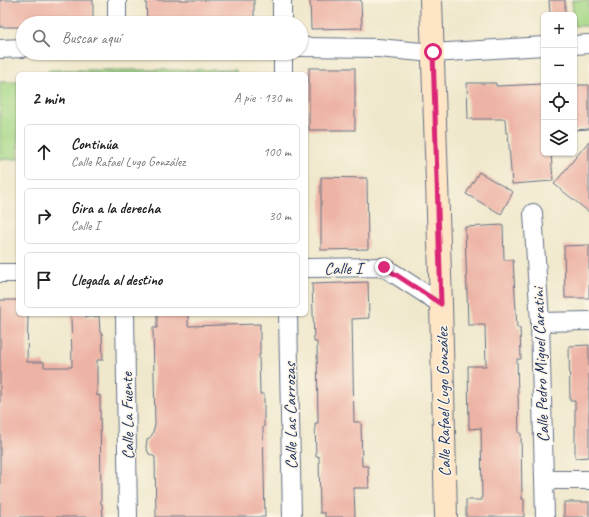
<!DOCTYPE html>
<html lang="es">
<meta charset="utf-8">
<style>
:root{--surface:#fff;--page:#f6f6f6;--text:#222;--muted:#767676;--line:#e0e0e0}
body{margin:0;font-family:Caveat,sans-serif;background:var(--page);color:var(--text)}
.controls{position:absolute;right:12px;top:12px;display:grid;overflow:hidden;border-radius:6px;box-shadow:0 1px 3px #0004}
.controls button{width:36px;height:36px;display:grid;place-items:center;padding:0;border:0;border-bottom:1px solid var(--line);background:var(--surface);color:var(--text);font:20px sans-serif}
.stop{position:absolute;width:12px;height:12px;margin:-9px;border:3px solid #db2777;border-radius:50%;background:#fff}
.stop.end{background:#db2777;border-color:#fff;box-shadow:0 1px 4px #0008}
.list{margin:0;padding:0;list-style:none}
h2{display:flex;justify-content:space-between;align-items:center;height:52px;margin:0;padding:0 16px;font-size:17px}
h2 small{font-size:13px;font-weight:400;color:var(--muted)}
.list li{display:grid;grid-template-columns:26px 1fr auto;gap:12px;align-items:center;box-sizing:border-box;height:56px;margin:0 8px 8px;padding:0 8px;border:1px solid var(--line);border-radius:6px}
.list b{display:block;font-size:15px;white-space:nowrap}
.list p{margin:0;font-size:13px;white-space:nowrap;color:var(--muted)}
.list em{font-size:13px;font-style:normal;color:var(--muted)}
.icon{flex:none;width:22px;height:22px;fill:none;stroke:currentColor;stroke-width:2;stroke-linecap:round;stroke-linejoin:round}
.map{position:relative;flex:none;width:589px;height:517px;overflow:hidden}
.search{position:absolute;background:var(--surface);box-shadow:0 1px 3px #0004;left:16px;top:16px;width:292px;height:44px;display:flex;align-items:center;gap:10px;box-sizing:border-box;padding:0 14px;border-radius:22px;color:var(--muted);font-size:15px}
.panel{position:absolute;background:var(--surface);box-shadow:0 1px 3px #0004;left:16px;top:72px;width:292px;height:244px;border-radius:6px}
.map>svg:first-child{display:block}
.green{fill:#a4d786;stroke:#608372}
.building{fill:#edb3a5}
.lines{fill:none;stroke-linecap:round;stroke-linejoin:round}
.street-casing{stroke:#657084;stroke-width:20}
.secondary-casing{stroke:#657084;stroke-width:24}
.street{stroke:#fff;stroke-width:18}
.secondary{stroke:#fde5c5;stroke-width:22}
.route{stroke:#db2777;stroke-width:5}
.labels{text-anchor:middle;stroke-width:3;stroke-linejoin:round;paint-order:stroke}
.street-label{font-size:17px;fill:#1b2f5e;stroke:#fcf5e5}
</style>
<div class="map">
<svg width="589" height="517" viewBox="0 0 589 517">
<rect width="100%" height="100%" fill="#fcf5e5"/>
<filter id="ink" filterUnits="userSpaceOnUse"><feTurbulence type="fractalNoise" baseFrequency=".025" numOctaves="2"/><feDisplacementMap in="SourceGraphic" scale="8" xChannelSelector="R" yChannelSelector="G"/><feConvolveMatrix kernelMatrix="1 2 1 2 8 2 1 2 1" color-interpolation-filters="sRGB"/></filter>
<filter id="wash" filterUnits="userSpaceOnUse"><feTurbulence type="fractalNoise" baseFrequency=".012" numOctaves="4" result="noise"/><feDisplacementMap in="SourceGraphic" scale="16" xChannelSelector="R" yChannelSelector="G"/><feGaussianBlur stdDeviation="0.9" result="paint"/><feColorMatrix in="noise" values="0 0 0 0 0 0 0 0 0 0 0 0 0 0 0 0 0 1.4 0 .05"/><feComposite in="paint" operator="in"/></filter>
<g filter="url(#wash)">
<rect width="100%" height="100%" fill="#efe8cc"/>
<g class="green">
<polygon points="572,0 589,0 589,26 574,26"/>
<polygon points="48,70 236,70 236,74 49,74"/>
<rect x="0" y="82" width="18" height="77"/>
</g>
<g id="blocks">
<g class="building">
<polygon points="0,0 93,0 93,23 23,23 23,27 0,27"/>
<polygon points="146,0 254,0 254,20 198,21 198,23 147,23"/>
<polygon points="310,0 361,0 362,28 311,29"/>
<polygon points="549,0 565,0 565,14 550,14"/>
<rect x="309" y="68" width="46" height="62"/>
<polygon points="467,83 496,83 496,86 544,84 544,153 551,153 553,181 512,184 508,133 506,133 505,119 468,119"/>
<polygon points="574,85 589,85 589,129 574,130"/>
<polygon points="589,141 589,212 554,184"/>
<polygon points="479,172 513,192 501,214 466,194"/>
<polygon points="321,177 367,178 368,249 321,250"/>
<polygon points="503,225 504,260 513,260 517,328 520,328 521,359 517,359 519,433 521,433 522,499 524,499 524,517 466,517 466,500 482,500 481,428 469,429 468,366 486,366 485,325 468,325 465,227"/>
<polygon points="589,245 589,298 565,298 564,246"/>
<polygon points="368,282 369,318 352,319 354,422 361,422 362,466 368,466 369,488 354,488 355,517 325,517 325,513 320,513 319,456 316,457 315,423 318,423 317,342 314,342 312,284"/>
<polygon points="0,300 18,300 18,314 28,314 27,362 44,362 44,367 72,367 71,314 85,314 86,317 99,316 100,333 102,333 103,360 97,360 97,396 100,395 101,504 102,504 103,517 0,517"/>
<polygon points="157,314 188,314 188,326 260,324 260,355 259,355 260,394 264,394 264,427 263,427 265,517 156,517 155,457 149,454 146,447 147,440 152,435 155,425 153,328 157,328"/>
<polygon points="589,345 589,457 575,458 575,401 570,401 569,346"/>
<rect x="564" y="502" width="25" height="15"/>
</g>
</g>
</g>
<g filter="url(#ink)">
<use href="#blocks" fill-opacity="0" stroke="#657084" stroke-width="1"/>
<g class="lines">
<defs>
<g id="street">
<polyline points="117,0 117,23"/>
<polyline points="282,0 282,23"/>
<polyline points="574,45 589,44"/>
<polyline points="301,47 378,48 433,53 544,46"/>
<polyline points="0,49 23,48"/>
<polyline points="283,53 283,74"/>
<polyline points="533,213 540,322 545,517"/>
<polyline points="306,268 384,267 441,304"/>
<polyline points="0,273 18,273"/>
<polyline points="125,314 128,517"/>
<polyline points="288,314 292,517"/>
<polyline points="540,322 589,321"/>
<polyline points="544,480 589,480"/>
</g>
<polyline id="secondary" points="431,0 441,304 446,517"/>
</defs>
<use href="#street" class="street-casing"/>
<use href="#secondary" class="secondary-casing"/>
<use href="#street" class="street"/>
<use href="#secondary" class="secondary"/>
</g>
</g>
<g class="lines" filter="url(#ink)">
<polyline class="route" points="384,267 441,304 433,52"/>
</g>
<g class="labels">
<g class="street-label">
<text transform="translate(343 268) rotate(-1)" y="6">Calle I</text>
<text transform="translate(540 365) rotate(-92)" y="6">Calle Pedro Miguel Caratini</text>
<text transform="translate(443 402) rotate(-91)" y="6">Calle Rafael Lugo González</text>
<text transform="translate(127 416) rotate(-91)" y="6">Calle La Fuente</text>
<text transform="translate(290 416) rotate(-91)" y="6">Calle Las Carrozas</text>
</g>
</g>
</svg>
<div class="controls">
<button>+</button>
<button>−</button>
<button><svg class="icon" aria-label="locate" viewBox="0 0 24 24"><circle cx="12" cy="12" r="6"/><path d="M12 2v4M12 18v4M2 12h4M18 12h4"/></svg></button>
<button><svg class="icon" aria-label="layers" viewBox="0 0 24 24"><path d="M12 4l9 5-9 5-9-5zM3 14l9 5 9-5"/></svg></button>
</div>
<div class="stop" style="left:433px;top:52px"></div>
<div class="stop end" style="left:384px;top:267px"></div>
<div class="search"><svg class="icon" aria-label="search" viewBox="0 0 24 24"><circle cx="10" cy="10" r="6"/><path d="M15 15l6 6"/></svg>Buscar aquí</div>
<section class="panel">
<h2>2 min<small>A pie · 130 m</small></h2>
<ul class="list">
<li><svg class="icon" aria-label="ahead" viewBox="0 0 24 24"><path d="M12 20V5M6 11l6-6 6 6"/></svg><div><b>Continúa</b><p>Calle Rafael Lugo González</p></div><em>100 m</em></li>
<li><svg class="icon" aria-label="right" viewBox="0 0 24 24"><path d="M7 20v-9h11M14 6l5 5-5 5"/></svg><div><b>Gira a la derecha</b><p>Calle I</p></div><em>30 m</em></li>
<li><svg class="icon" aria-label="arrive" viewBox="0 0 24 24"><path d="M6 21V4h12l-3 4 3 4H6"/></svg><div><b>Llegada al destino</b></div></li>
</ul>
</section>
</div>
